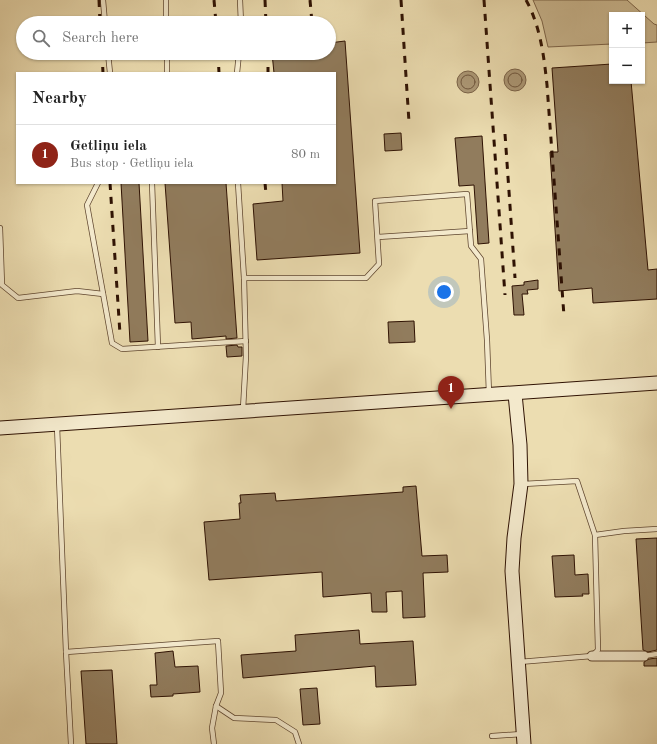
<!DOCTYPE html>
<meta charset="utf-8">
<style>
:root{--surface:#fff;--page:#f2f2f2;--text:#222;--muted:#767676;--line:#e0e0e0;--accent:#8f2418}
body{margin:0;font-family:"Old Standard TT",serif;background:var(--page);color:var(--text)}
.controls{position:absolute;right:12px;top:12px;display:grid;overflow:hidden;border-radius:0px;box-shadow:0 1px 3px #0004}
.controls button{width:36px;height:36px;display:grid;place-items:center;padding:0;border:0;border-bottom:1px solid var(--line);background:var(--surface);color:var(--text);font:20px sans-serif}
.you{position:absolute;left:444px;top:292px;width:14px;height:14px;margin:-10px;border:3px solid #fff;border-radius:50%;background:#1a73e8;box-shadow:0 0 0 6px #1a73e833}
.badge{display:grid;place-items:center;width:26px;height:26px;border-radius:50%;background:var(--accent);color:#fff;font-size:13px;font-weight:700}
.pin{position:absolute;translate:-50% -33px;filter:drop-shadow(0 1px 2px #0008)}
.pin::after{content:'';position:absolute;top:21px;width:14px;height:12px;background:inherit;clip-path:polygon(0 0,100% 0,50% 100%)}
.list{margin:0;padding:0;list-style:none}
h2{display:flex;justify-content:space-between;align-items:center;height:52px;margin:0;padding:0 16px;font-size:17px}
h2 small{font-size:13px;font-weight:400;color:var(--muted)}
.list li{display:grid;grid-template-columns:26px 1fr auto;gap:12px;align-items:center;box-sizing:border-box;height:60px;padding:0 16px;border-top:1px solid var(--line)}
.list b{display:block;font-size:15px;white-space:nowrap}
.list p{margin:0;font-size:13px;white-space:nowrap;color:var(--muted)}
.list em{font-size:13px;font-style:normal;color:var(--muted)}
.icon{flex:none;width:22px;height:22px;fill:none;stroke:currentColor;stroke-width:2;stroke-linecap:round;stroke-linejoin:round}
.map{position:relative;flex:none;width:657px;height:744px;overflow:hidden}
.search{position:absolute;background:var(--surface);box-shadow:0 1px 3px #0004;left:16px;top:16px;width:320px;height:44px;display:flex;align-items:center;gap:10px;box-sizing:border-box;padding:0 14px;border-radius:22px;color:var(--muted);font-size:15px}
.panel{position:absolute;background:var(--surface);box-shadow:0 1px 3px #0004;left:16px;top:72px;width:320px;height:112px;border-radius:0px}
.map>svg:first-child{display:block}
.green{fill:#ccba93;stroke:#7e664b}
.water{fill:#ac9876;stroke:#7a6248}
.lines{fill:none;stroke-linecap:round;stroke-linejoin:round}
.shore{stroke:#6e553c;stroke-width:1}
.building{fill:#917c5d;stroke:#2f1203}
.lane-casing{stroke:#5e452e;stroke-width:6}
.street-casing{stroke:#5e452e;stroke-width:11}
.secondary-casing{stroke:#2f1203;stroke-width:15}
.lane{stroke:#f3e9cc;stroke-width:4.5}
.street{stroke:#f3e9cc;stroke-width:9}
.secondary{stroke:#f3e9cc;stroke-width:13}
.rail{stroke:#2f1203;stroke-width:3;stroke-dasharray:7 7;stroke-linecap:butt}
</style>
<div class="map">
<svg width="657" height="744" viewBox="0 0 657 744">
<rect width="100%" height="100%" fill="#ecddb1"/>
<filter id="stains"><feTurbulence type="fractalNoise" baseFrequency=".005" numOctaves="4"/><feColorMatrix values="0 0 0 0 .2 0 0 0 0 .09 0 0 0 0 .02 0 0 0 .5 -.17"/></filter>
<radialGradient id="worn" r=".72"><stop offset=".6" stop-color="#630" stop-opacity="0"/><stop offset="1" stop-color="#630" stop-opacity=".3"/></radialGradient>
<polygon class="green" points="533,0 627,0 654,24 657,25 657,42 642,43 642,15 612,15 612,44 548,47 542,21"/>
<g class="water">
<circle cx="515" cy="80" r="11"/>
<circle cx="468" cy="82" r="11"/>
</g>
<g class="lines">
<g class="shore">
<circle cx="515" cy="80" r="7"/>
<circle cx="468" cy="82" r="7"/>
</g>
</g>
<g class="building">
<polygon points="345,41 360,253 257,260 253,204 283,201 282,183 335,183 335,73 274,73 272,53 329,53 329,43"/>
<polygon points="612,64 612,81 631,81 648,270 657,269 657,299 593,303 592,288 559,291 550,152 558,152 552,68"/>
<polygon points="401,133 402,150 385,151 384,134"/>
<polygon points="482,136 489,243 478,244 474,185 459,186 455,138"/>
<polygon points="121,183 139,183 148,341 130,342"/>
<polygon points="165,183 226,183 237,338 226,339 226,336 192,339 191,322 175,323"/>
<polygon points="538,280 538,289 527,290 528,294 522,294 524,315 514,315 512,286 524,285 524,282"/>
<polygon points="414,321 415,342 389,343 388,322"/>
<polygon points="237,345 238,347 242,347 242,356 227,357 226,346"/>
<polygon points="416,486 422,556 447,555 448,572 423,573 425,617 403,618 402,591 386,592 387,612 372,612 371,593 323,597 322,572 209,580 204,522 240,519 239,503 241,503 240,495 275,493 276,501 403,492 403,487"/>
<polygon points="657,538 657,650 648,652 643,650 636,539"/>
<polygon points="574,555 575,575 588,574 589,594 582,594 583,596 555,597 552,556"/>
<polygon points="359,630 360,644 413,641 416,685 376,687 375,666 243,678 241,655 296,651 295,635"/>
<polygon points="173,651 175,667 198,666 200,692 173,694 173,696 151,697 150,685 157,685 155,653"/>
<polygon points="657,658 657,666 644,666 644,662 649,659"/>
<polygon points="112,670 117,744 86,744 81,671"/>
<polygon points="317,688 320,724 303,725 300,689"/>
</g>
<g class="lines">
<defs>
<g id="lane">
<polyline points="103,0 105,23"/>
<polyline points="166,0 166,23"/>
<polyline points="240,0 241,23"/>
<polyline points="108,53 110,73"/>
<polyline points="167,53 167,73"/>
<polyline points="237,73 239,53"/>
<polyline points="98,183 87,205 112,343 122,349 246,341"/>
<polyline points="152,183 158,347"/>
<polyline points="238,183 244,278"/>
<polyline points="0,228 2,285 18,298 77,291 103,294"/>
<polyline points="378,237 470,231"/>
<polyline points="243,409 246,356 244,278 366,278 379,264 375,201 467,194 471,246 481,259 487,340 489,394"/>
<polyline points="57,426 66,652 71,744"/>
<polyline points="595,535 624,531 657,529"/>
<polyline points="66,652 218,641 221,693 216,706 212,728 214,744"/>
<polyline points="644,656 657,654"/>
<polyline points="519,662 592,656 598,650 595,535 577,481 523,484"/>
<polyline points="216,706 234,718 276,720 295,732 299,744"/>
<polyline points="492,736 522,734"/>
</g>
<polyline id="street" points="592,656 644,656"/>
<g id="secondary">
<polyline points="515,394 520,445 521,484 514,538 512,571 524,744"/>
<polyline points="0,428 657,383"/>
</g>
</defs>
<use href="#lane" class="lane-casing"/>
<use href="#street" class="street-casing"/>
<use href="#secondary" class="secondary-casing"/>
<use href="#lane" class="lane"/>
<use href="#street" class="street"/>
<use href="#secondary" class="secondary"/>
<g class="rail">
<polyline points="99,0 100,23"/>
<polyline points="214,0 216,23"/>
<polyline points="265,0 266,23"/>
<polyline points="310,0 312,23"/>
<polyline points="401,0 409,122"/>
<polyline points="484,0 505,295"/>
<path d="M526 0C540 25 544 56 547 85L564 316"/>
<polyline points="102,53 103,73"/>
<polyline points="218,53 219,73"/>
<polyline points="268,53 268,73"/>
<polyline points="505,134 515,278"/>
<polyline points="110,183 120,334"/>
<polyline points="265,183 266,194"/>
</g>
</g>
<rect width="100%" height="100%" filter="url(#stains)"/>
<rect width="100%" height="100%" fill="url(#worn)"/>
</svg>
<div class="controls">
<button>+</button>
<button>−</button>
</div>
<div class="you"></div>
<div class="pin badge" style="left:451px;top:409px">1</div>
<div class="search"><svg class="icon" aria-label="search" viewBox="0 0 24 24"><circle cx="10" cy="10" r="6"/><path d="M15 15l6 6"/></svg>Search here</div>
<section class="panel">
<h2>Nearby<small></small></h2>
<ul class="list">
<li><span class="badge">1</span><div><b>Getliņu iela</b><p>Bus stop · Getliņu iela</p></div><em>80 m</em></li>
</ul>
</section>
</div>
